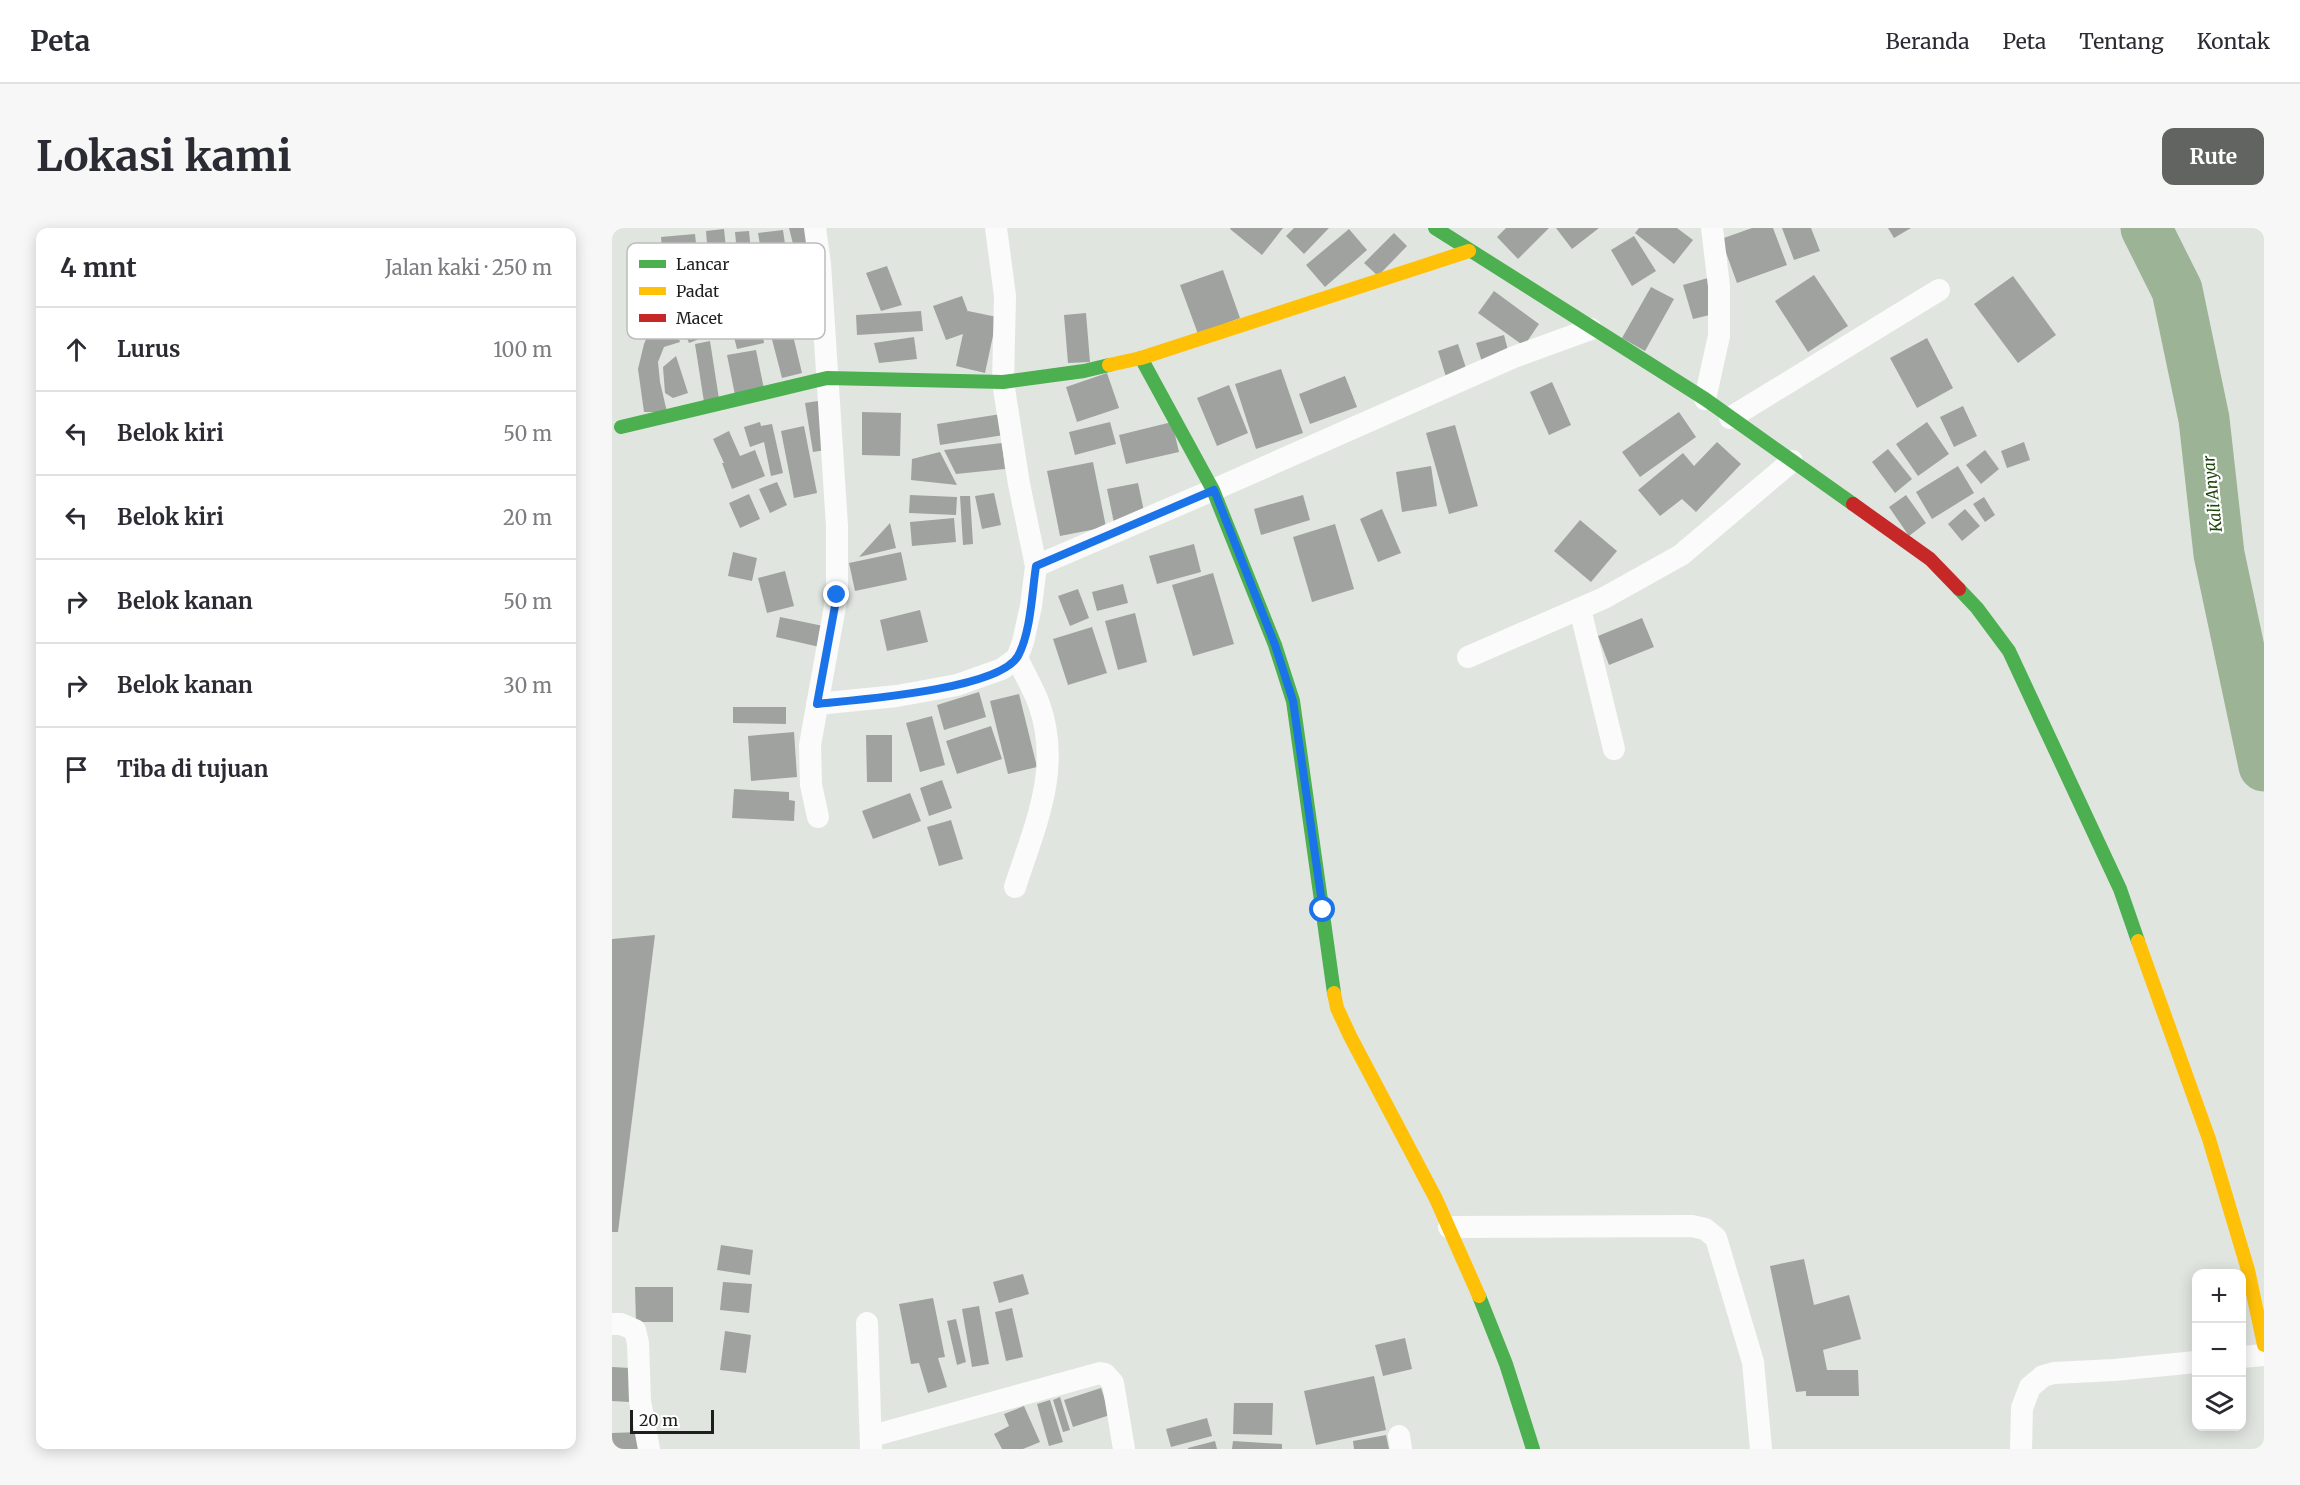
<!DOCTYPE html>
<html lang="id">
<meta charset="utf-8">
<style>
:root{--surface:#fff;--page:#f7f7f7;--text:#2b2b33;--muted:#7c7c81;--line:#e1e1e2;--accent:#616460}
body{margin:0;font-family:Merriweather,serif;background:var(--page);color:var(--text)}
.controls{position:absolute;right:18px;bottom:18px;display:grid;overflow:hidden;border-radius:12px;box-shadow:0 3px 15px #0003}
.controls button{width:54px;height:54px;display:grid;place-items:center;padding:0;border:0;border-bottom:2px solid var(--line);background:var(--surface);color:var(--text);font:30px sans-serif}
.scale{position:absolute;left:18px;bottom:15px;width:84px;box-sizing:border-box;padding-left:6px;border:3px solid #1c1f1b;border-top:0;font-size:16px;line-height:21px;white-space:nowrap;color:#1c1f1b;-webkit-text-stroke:4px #fff;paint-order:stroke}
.stop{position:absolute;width:18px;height:18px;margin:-14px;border:4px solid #1a73e8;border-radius:50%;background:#fff}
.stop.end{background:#1a73e8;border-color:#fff;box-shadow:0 2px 6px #0008}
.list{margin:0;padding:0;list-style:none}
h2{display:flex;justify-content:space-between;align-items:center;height:78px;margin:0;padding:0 24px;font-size:26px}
h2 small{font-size:20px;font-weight:400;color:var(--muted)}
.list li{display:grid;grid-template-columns:39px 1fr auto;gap:18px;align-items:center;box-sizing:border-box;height:84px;padding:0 24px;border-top:2px solid var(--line)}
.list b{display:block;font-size:22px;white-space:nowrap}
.list em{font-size:20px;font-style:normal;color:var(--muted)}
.icon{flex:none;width:33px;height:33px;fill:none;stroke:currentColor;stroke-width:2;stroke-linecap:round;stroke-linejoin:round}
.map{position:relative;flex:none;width:1652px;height:1221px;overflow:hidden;border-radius:12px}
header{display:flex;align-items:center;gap:36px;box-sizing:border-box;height:84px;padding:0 30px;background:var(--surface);border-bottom:2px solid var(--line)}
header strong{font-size:28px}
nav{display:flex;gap:33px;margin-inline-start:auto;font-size:21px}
.intro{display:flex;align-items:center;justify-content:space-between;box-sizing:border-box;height:144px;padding:0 36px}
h1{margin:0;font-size:42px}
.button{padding:15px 27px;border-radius:12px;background:var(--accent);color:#fff;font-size:21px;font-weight:700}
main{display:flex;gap:36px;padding:0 36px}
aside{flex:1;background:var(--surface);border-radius:12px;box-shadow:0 3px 15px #0003}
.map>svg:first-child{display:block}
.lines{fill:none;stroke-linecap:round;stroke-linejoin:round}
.river{stroke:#9cb395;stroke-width:51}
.building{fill:#9fa29e}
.street{stroke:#fafbfa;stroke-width:22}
.fast{stroke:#4caf50;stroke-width:14}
.slow{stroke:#ffc107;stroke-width:14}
.jam{stroke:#c62828;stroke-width:14}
.route{stroke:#1a73e8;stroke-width:8}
.labels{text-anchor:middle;stroke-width:4.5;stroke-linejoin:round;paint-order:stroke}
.water-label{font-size:16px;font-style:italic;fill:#1c4509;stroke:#fff}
.key{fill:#fff;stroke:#bbbcbb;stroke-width:1.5}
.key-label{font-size:16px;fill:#1c1f1b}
</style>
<header>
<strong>Peta</strong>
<nav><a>Beranda</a><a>Peta</a><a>Tentang</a><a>Kontak</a></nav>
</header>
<div class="intro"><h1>Lokasi kami</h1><a class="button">Rute</a></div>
<main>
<aside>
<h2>4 mnt<small>Jalan kaki · 250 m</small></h2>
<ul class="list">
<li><svg class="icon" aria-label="ahead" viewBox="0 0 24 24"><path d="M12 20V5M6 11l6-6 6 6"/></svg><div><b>Lurus</b></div><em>100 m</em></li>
<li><svg class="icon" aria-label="left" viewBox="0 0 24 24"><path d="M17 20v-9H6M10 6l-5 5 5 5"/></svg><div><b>Belok kiri</b></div><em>50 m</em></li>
<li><svg class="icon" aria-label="left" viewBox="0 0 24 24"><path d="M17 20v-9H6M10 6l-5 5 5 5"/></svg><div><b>Belok kiri</b></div><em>20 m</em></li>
<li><svg class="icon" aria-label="right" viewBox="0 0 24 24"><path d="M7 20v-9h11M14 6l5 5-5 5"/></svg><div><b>Belok kanan</b></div><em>50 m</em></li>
<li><svg class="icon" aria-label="right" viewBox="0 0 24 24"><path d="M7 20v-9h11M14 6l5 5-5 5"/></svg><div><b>Belok kanan</b></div><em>30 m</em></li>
<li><svg class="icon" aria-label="arrive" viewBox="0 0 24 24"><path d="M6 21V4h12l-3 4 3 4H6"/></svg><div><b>Tiba di tujuan</b></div></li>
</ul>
</aside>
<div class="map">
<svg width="1652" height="1221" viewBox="0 0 1652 1221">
<rect width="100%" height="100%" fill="#e1e5e0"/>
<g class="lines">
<polyline class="river" points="1534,0 1565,62 1592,191 1607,326 1652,538"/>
</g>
<g class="building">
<polygon points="177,0 196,0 203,27 185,32"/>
<polygon points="619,0 671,0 650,27 618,1"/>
<polygon points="682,0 717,0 692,26 674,8"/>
<polygon points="894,0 937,0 906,31 885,9"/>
<polygon points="944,0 987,0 960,21"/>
<polygon points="1027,0 1065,0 1081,12 1062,36 1023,5"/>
<polygon points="1140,0 1161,0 1175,37 1125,55 1109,11"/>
<polygon points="1170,0 1199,0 1208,23 1182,32"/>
<polygon points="1276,0 1299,0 1282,10"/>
<polygon points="112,1 116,39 97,41 94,3"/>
<polygon points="737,1 755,22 713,59 694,37"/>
<polygon points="171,2 176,37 152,41 146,5"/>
<polygon points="137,3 139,24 125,25 123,4"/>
<polygon points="782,5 795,18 766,48 752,35"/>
<polygon points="83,6 88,53 53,56 49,9"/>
<polygon points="1022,8 1044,43 1020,58 999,22"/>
<polygon points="275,38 290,77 269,83 254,45"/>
<polygon points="611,42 628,90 586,106 568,57"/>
<polygon points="1202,47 1236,98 1196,124 1163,73"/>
<polygon points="1401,48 1444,107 1406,135 1362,76"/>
<polygon points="1096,50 1106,85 1081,91 1071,57"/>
<polygon points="1039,59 1062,71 1033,123 1010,110"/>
<polygon points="882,63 927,96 912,118 866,85"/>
<polygon points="350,68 356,84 356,83 385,89 373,145 344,138 351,106 334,112 321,78"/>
<polygon points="309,83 311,103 245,107 244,87"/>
<polygon points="106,85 111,102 77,115 70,98"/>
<polygon points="474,85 478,134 456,135 452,87"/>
<polygon points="178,95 190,145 170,150 157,100"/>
<polygon points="63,99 68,114 52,119 46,134 48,154 55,184 32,184 26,141 32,116 38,102 46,104"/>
<polygon points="150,102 152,115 125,121 122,109"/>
<polygon points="892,107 897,126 870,134 864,115"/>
<polygon points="302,109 305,131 267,135 262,115"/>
<polygon points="1315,110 1341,160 1305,180 1278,130"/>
<polygon points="98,113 107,171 92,174 83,116"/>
<polygon points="846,116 856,146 835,152 826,123"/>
<polygon points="144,122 152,161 123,167 115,127"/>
<polygon points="64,128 76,165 61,170 53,165 51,139"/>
<polygon points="669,141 691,205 644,221 623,156"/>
<polygon points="495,145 507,180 465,194 454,159"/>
<polygon points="733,148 745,179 698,196 687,166"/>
<polygon points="940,154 959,197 937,207 918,164"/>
<polygon points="617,157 636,205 605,218 585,170"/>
<polygon points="212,172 220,221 201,224 193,175"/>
<polygon points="1351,178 1365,208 1342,219 1328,189"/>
<polygon points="250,184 289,185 288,228 250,227"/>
<polygon points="1067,184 1084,209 1028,249 1010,224"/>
<polygon points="389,186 392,207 328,217 325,196"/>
<polygon points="148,194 149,198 160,196 171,245 159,248 152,214 138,219 132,199"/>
<polygon points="498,194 504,216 463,227 457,204"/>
<polygon points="560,194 567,224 514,236 507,207"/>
<polygon points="1315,194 1337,226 1306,248 1284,216"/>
<polygon points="843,197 866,278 837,286 814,205"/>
<polygon points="192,198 205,265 182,270 169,203"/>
<polygon points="117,203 128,228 143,222 153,248 120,261 110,235 112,235 101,211"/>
<polygon points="1105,214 1129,236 1084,284 1070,271 1048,288 1026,262 1071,225 1082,238"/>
<polygon points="1412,214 1418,232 1395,240 1389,223"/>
<polygon points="390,215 393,241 344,246 332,222"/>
<polygon points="1276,221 1300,251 1283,265 1260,234"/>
<polygon points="1373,222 1387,241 1369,256 1354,237"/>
<polygon points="328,224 345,257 299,252 300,231"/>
<polygon points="481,234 494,299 448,308 435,243"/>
<polygon points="819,238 825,278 790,284 784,244"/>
<polygon points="1346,238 1362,265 1320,291 1304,264"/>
<polygon points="165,254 175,277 158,285 147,261"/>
<polygon points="526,255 533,288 502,295 495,261"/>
<polygon points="382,265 389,297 370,301 363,268"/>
<polygon points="137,266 148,291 128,300 117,275"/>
<polygon points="298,267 345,269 344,287 297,285"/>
<polygon points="691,267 698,292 649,307 642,281"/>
<polygon points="1294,267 1314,295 1297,308 1277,279"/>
<polygon points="348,268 358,268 361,316 351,317"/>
<polygon points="1372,269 1383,287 1373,294 1361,276"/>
<polygon points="770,281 789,325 766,334 748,291"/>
<polygon points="1353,281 1368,298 1350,313 1336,296"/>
<polygon points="342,290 344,314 300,318 298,294"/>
<polygon points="968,292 1005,323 979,354 942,323"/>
<polygon points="278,295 284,320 247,329"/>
<polygon points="723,296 742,361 700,374 681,309"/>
<polygon points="582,316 589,344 545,356 537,328"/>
<polygon points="121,324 145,330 140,353 116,348"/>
<polygon points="289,324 295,352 243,363 237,335"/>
<polygon points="173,343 182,378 155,385 146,350"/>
<polygon points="601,345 622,416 581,428 560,357"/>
<polygon points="511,356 516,375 485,383 480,364"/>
<polygon points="466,361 477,390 458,398 446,368"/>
<polygon points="308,382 316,414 275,423 268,392"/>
<polygon points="523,385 535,434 506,442 493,393"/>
<polygon points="168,389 216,399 212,420 164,409"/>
<polygon points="1030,390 1042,419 997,437 986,408"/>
<polygon points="480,399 495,445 456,457 441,411"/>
<polygon points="367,464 374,489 332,502 325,477"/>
<polygon points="407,466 425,539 396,546 378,473"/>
<polygon points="121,479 174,479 174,496 121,495"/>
<polygon points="320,488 333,537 308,544 294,495"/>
<polygon points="379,498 390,531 345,546 334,513"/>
<polygon points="182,504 185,549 139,553 136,508"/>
<polygon points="254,507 280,507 280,554 255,554"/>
<polygon points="330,552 340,580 317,588 308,560"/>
<polygon points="122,561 177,564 177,572 183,573 182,593 120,590"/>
<polygon points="298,565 309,593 261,611 250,583"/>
<polygon points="339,592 351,631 327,638 315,599"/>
<polygon points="43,707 6,1004 0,1004 0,711"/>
<polygon points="109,1017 141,1022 138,1047 105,1042"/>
<polygon points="1192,1031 1202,1077 1237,1067 1249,1111 1211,1122 1215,1142 1246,1142 1247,1168 1194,1168 1194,1163 1184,1164 1158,1038"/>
<polygon points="411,1046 417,1066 387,1075 381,1054"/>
<polygon points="111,1054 140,1056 137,1085 108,1082"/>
<polygon points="23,1059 61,1059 61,1094 24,1094"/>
<polygon points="321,1070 333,1129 326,1130 335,1159 316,1165 307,1135 299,1136 287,1076"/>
<polygon points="367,1078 377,1136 360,1139 350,1081"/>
<polygon points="400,1080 411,1129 394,1133 383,1084"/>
<polygon points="344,1091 354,1134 345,1137 335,1093"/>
<polygon points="113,1103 139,1107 134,1145 108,1142"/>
<polygon points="793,1110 800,1141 771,1148 763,1117"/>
<polygon points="0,1139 18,1140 18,1174 0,1173"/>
<polygon points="762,1148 774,1202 704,1217 692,1163"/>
<polygon points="489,1160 498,1187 461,1199 452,1172"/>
<polygon points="448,1169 458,1202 451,1204 441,1172"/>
<polygon points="438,1172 451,1214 437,1218 425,1176"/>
<polygon points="622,1175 661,1175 660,1207 621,1206"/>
<polygon points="412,1178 428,1214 411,1221 390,1221 382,1206 397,1198 392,1186"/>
<polygon points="595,1190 600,1208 559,1219 554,1201"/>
<polygon points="27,1204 27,1221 0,1221 0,1205"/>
<polygon points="774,1207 777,1221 742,1221 741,1213"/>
<polygon points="603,1213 605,1221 576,1221 576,1220"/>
<polygon points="621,1213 670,1216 670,1221 620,1221"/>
</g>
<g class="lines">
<g class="street">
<polyline points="203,0 208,36 225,298 225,367 198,517 199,557 206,589"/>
<polyline points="1093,171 1107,108 1107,58 1100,0"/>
<polyline points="1118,190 1327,62"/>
<polyline points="424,338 601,262 902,129 979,101"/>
<polyline points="968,381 1002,521"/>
<polyline points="856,429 992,370 1069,327 1180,233"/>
<polyline points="205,476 285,468 345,457 390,441 405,430 411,414 419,378 424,338 407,256 391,154 393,68 384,0"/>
<path d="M403 659C423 597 450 541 427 476 421 460 412 445 405 430"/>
<polyline points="837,999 1080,998 1093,1001 1104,1010 1141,1134 1149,1221"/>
<polyline points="255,1095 259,1221"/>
<polyline points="0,1096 9,1096 23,1102 26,1115 28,1173 37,1221"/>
<polyline points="1630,1129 1652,1127"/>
<polyline points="260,1208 488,1145 493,1146 501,1155 512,1221"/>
<polyline points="787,1208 789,1221"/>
<polyline points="1409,1221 1410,1180 1418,1159 1431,1148 1442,1145 1502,1142 1584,1134"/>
</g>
<g class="fast">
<polyline points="823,0 1093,171 1241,276"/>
<polyline points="529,130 601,262 663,417 681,473 722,765"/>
<polyline points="9,199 215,150 391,154 472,143 497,137"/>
<polyline points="1347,361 1365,380 1397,423 1508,661 1526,713"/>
<polyline points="867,1068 894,1136 921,1221"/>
</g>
<g class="slow">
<polyline points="497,137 529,130 857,23"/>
<polyline points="1526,713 1597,911 1636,1042 1652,1117"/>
<polyline points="722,765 725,780 738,808 824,971 867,1068"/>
</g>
<polyline class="jam" points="1241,276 1318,331 1347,361"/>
</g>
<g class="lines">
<path class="route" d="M225 367 205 476C243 472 387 462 406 428 419 404 420 364 424 338L602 262 663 417 681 473 711 682"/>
</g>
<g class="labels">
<g class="water-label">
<text transform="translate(1600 266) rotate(-96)" y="6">Kali Anyar</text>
</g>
</g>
<rect x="15" y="15" width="198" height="96" rx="9" class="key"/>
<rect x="27" y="32" width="27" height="8" fill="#4caf50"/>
<rect x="27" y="59" width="27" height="8" fill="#ffc107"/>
<rect x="27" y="86" width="27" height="8" fill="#c62828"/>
<g class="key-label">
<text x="64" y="42">Lancar</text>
<text x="64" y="69">Padat</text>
<text x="64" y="96">Macet</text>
</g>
</svg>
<div class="controls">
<button>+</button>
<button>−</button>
<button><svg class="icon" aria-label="layers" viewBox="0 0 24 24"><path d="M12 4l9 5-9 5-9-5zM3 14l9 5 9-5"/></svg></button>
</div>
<div class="scale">20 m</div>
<div class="stop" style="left:711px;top:682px"></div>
<div class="stop end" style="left:225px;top:367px"></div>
</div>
</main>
